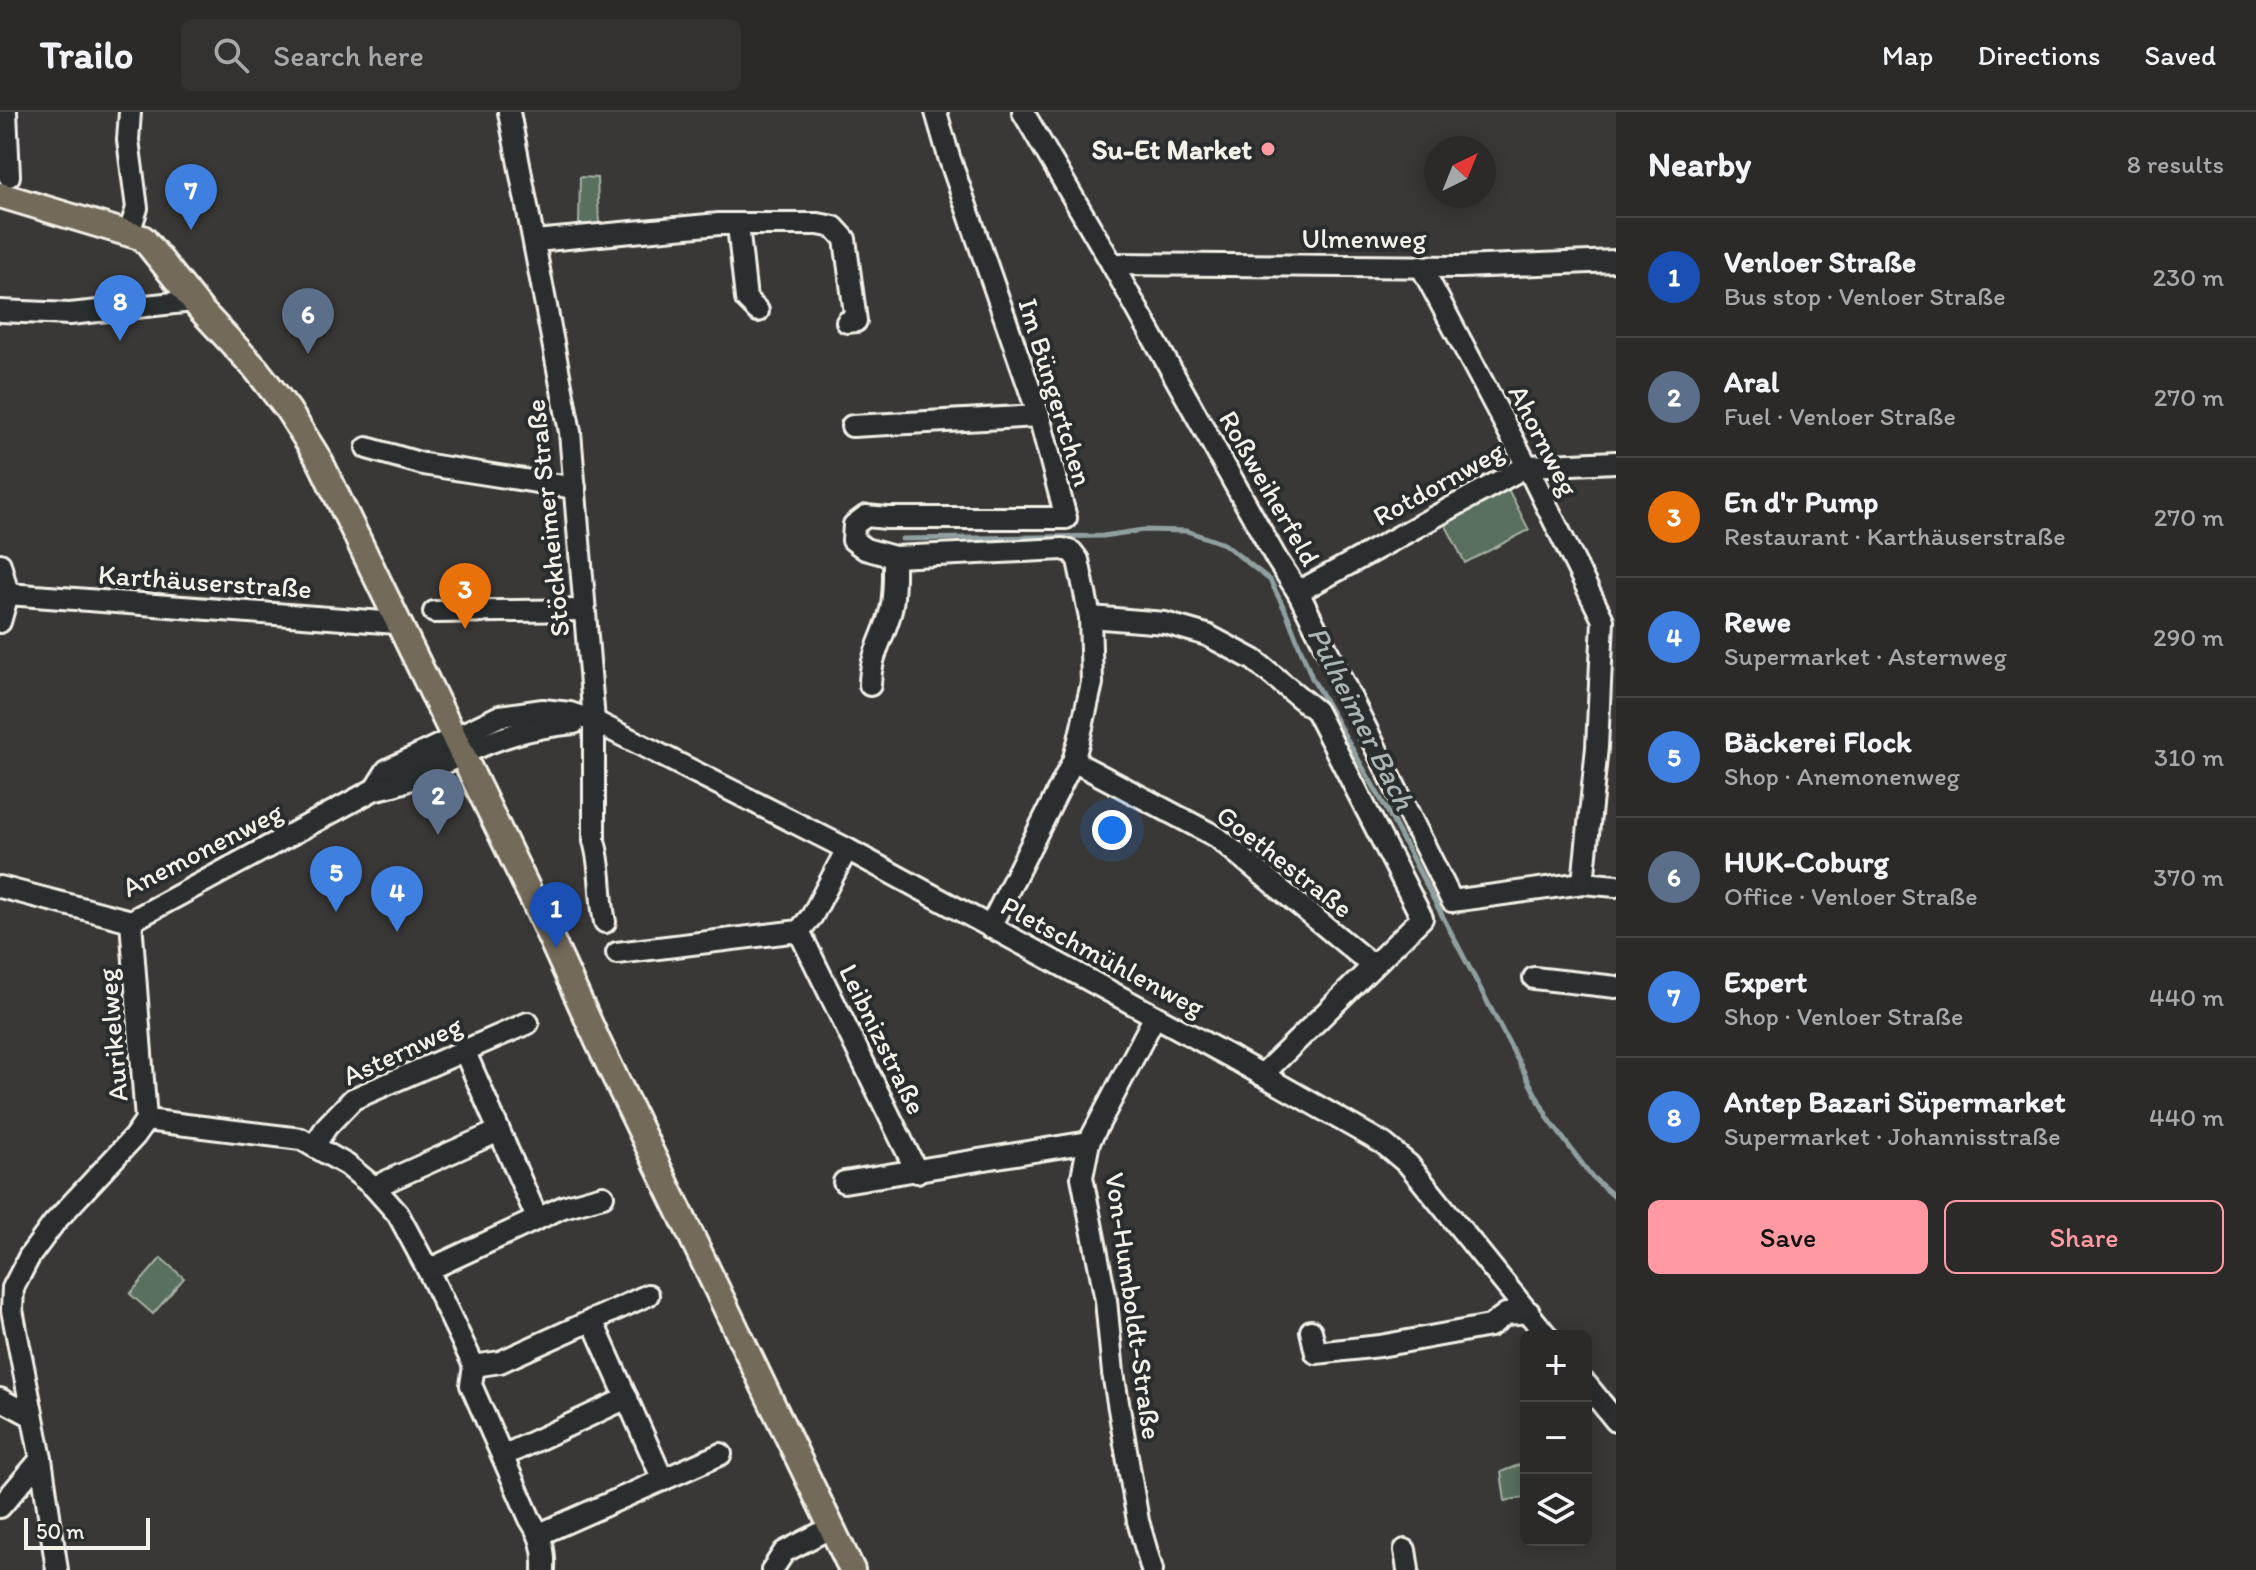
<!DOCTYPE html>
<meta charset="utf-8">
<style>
:root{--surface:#2b2a29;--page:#333231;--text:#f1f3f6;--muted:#a6a7a8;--line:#474646;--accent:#ff9aa2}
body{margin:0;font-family:Itim,sans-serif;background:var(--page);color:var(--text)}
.controls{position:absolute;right:24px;bottom:24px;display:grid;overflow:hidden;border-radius:12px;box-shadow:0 4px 20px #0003}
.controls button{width:72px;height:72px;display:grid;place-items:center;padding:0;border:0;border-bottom:2px solid var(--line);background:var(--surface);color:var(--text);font:40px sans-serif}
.compass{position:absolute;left:1424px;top:24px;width:72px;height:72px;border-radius:50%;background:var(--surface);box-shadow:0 4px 20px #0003;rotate:43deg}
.scale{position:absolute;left:24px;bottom:20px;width:126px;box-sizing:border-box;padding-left:8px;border:4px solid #f4f1e8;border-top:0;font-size:22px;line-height:28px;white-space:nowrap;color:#f4f1e8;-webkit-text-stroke:6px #2a2d2e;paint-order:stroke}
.you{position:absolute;left:1112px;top:718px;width:28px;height:28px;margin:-20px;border:6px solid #fff;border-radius:50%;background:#1a73e8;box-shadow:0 0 0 12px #1a73e833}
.badge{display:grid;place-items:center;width:52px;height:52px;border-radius:50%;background:var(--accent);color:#fff;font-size:26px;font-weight:700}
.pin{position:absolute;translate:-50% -66px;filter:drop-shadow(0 2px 4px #0008)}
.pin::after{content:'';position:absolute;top:42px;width:28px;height:24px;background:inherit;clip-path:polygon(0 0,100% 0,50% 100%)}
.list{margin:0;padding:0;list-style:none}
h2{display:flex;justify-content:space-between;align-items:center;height:104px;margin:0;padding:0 32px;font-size:34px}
h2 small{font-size:26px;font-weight:400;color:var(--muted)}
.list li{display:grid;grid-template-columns:52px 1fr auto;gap:24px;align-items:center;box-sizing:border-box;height:120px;padding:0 32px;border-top:2px solid var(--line)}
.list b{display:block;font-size:30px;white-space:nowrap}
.list p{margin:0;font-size:26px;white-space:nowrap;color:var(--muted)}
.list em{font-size:26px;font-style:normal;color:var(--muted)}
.actions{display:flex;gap:16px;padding:24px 32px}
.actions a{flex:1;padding:18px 0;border:2px solid var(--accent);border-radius:12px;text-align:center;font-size:28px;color:var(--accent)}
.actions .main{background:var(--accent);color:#111}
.icon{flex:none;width:44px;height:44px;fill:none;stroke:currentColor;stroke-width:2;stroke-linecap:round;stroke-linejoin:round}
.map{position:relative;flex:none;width:1616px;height:1458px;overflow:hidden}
header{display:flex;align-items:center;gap:48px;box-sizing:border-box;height:112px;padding:0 40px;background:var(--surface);border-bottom:2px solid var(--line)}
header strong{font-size:38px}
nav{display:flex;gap:44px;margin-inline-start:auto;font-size:28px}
.search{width:560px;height:72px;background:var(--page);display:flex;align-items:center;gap:20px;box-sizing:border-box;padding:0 28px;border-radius:12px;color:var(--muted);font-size:30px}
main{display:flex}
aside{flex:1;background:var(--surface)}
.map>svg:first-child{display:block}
.green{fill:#59705d;stroke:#a6b0a2;stroke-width:2}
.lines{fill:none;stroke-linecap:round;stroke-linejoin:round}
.stream{stroke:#90a0a1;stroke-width:5}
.minor-casing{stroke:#f4f1e8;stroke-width:26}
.major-casing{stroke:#f4f1e8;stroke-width:30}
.minor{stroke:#2a2d2e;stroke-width:20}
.major{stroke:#736b5a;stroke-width:24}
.poi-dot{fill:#ff9aa2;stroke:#2a2d2e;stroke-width:3}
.labels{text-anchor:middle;stroke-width:8;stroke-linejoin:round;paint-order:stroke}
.poi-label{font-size:28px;font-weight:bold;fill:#f4f1e8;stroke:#2a2d2e;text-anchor:end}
.street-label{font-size:28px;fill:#f4f1e8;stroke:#2a2d2e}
.water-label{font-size:30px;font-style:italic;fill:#a9b4b3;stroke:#2a2d2e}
</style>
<header>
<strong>Trailo</strong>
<div class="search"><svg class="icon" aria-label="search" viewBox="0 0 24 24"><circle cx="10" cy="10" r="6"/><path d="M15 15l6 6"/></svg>Search here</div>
<nav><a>Map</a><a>Directions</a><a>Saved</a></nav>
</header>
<main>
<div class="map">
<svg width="1616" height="1458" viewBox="0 0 1616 1458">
<rect width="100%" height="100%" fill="#393837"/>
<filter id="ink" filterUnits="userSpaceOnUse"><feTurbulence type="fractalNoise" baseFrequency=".0125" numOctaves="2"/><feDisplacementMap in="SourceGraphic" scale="16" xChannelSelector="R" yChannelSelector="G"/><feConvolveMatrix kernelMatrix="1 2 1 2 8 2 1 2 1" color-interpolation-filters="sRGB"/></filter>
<g filter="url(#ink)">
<g class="green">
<polygon points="580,65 597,66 599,112 579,112"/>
<polygon points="1507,375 1529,418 1465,451 1443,408"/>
<polygon points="161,1146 184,1166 153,1202 130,1182"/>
<polygon points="1526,1350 1526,1385 1505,1389 1501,1360"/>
</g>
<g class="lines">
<polyline class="stream" points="902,427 1103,424 1143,418 1187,419 1224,432 1270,468 1287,502 1312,566 1387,698 1548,1006 1592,1065 1616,1086"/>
<defs>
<g id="minor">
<polyline points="6,0 9,64"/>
<path d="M509 0 570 320 594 609V729C602 755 599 783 605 810"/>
<polyline points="936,0 949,45 1039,304 1066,406 887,406 866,404 854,413 853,428 865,437 894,445 1063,437 1072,440 1078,448 1090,505 1092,571 1079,628 1073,649 990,815"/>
<polyline points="1023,0 1112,152 1276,446 1298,480 1452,789 1583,771 1616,774"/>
<polyline points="738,113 746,187 758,199"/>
<polyline points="129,121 137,96 128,28 130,0"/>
<polyline points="535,129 719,112 818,112 834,115 845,127 856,209 847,210"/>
<polyline points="1112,152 1460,155 1616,149"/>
<polyline points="1421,154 1527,354 1603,508 1597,635 1583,771"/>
<polyline points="0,199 70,202 193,189"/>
<polyline points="852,314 1039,304"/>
<polyline points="367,336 423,352 575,376"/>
<polyline points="0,452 8,482 0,510"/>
<polyline points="1298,480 1527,354 1616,350"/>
<polyline points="8,482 397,511"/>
<polyline points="434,500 583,498"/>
<polyline points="1090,505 1165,511 1207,523 1254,548 1316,599 1422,806 1262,963"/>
<path d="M870 573C870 542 884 526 891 498 895 480 894 463 894 445"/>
<polyline points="1073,649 1217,725 1373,854"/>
<polyline points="375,677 387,658 500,604 543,598 570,601 594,609 847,737 1229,944 1384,1032 1409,1053 1547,1224"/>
<path d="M0 775 131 809 375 677C406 673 433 656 461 643 499 625 531 615 574 611"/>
<polyline points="799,819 917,1060"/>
<polyline points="617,841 799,819 812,804 847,737"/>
<polyline points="1534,866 1616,875"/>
<polyline points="464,938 537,1106"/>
<path d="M146 1008 301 1027 347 1053 374 1075 398 1102 428 1158 474 1254 471 1273 530 1407C541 1424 545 1437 544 1458"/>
<polyline points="314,1034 327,1014 353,987 528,911"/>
<polyline points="844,1070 1089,1030"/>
<polyline points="374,1075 499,1019"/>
<polyline points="428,1158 563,1095 603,1084"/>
<polyline points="592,1208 663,1368"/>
<polyline points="1311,1219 1316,1241 1380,1234 1490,1214 1506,1202 1529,1200"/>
<polyline points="474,1254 500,1250 648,1183"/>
<polyline points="1586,1272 1616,1309"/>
<polyline points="0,1287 32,1304"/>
<polyline points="503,1344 627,1286"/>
<polyline points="0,1395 41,1347"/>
<polyline points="540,1422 721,1342"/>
<polyline points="1405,1438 1408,1458"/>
<polyline points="57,1458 41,1347 12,1198 13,1176 29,1145 54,1111 134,1025 146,1008 131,809"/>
<polyline points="772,1458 784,1440 832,1415"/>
<polyline points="1152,1458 1138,1409 1113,1261 1106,1188 1082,1065 1089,1030 1155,904"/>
</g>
<polyline id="major" points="0,83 143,126 200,197 256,257 288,298 320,349 352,415 536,794 599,932 852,1458"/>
</defs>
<use href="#minor" class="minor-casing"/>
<use href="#major" class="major-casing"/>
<use href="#minor" class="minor"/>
<use href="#major" class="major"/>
</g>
</g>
<circle class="poi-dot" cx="1268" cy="37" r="8"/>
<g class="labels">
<g class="poi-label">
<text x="1252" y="47">Su-Et Market</text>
</g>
<g class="street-label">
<text x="1364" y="136">Ulmenweg</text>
<text transform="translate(1056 280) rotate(73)" y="10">Im Büngertchen</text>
<text transform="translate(1544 328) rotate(63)" y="10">Ahornweg</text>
<text transform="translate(1438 371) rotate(-29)" y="10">Rotdornweg</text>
<text transform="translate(1270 376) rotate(60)" y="10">Roßweiherfeld</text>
<text transform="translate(547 406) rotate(-96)" y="10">Stöckheimer Straße</text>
<text transform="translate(205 469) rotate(4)" y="10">Karthäuserstraße</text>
<text transform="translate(202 737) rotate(-27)" y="10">Anemonenweg</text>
<text transform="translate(1285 749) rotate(38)" y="10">Goethestraße</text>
<text transform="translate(1103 844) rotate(28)" y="10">Pletschmühlenweg</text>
<text transform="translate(112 923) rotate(-95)" y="10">Aurikelweg</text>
<text transform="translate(883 927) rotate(64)" y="10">Leibnizstraße</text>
<text transform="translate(402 938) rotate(-25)" y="10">Asternweg</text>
<text transform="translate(1134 1194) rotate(82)" y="10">Von-Humboldt-Straße</text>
</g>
<g class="water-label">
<text transform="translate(1361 606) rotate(63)" y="10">Pulheimer Bach</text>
</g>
</g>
</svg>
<div class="controls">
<button>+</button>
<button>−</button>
<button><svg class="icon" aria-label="layers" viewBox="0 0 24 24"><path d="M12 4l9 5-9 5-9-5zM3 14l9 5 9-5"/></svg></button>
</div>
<svg class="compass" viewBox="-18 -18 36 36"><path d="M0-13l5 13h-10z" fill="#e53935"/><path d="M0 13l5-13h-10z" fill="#a6a7a8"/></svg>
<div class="scale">50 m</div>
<div class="you"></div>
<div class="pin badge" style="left:556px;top:836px;background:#1a4fb4">1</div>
<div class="pin badge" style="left:438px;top:723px;background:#5c6f8a">2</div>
<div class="pin badge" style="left:465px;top:517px;background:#e8710a">3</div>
<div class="pin badge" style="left:397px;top:820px;background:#3f7fe0">4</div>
<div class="pin badge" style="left:336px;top:800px;background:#3f7fe0">5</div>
<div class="pin badge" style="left:308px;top:242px;background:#5c6f8a">6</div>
<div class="pin badge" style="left:191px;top:118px;background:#3f7fe0">7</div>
<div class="pin badge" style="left:120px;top:229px;background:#3f7fe0">8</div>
</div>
<aside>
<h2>Nearby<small>8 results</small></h2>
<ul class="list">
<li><span class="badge" style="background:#1a4fb4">1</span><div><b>Venloer Straße</b><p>Bus stop · Venloer Straße</p></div><em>230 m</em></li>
<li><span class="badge" style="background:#5c6f8a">2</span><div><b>Aral</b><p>Fuel · Venloer Straße</p></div><em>270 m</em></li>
<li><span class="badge" style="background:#e8710a">3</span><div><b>En d'r Pump</b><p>Restaurant · Karthäuserstraße</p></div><em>270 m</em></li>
<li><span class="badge" style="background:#3f7fe0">4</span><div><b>Rewe</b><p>Supermarket · Asternweg</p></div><em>290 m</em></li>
<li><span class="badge" style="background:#3f7fe0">5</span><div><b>Bäckerei Flock</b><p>Shop · Anemonenweg</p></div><em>310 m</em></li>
<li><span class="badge" style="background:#5c6f8a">6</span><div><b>HUK-Coburg</b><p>Office · Venloer Straße</p></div><em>370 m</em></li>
<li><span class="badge" style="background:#3f7fe0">7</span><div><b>Expert</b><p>Shop · Venloer Straße</p></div><em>440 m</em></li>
<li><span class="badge" style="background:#3f7fe0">8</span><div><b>Antep Bazari Süpermarket</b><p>Supermarket · Johannisstraße</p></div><em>440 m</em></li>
</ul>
<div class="actions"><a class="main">Save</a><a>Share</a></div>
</aside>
</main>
